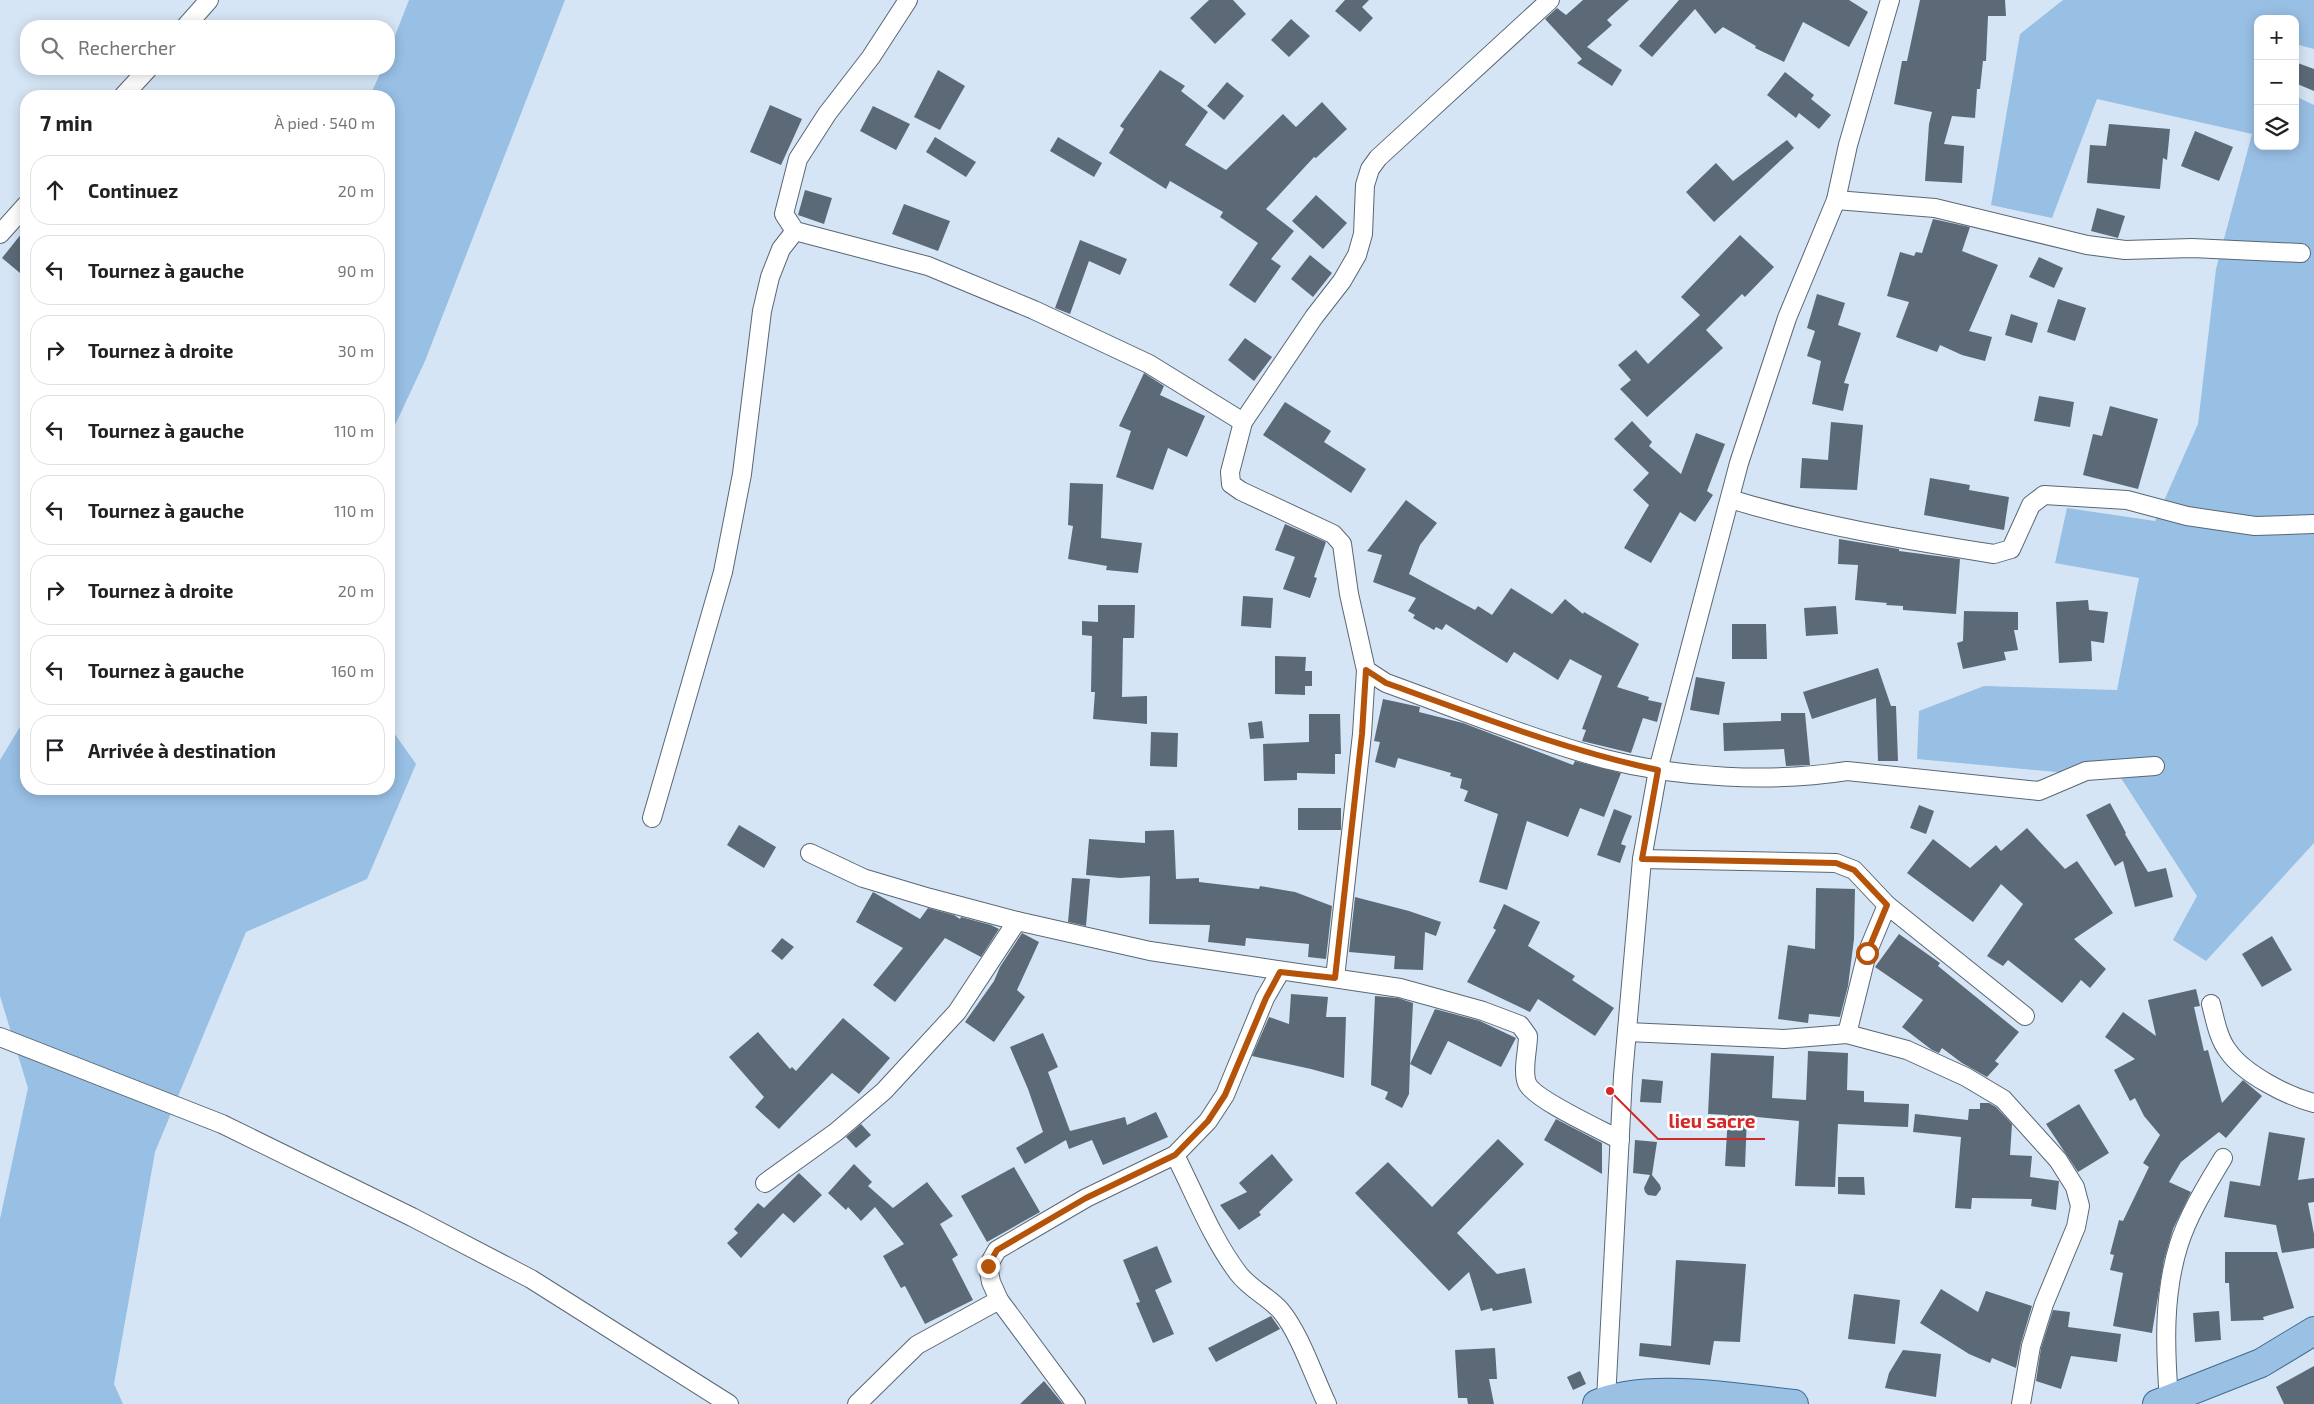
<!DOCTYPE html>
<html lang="fr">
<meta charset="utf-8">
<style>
:root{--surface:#fff;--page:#f6f6f6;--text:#202124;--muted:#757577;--line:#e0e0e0}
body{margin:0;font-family:"Exo 2",sans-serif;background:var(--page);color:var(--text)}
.controls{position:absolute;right:15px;top:15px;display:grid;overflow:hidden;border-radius:10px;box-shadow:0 2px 12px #0003}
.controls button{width:45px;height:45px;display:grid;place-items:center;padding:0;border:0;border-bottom:1px solid var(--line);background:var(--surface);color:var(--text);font:25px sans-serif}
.stop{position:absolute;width:15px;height:15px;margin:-11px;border:4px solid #b45309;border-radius:50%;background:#fff}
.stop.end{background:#b45309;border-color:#fff;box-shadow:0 1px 5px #0008}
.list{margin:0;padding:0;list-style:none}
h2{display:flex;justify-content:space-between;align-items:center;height:65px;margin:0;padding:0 20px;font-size:21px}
h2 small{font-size:16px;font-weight:400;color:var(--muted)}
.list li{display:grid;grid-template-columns:32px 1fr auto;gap:15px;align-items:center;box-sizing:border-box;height:70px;margin:0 10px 10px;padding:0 10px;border:1px solid var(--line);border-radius:20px}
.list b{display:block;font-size:19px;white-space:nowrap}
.list em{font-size:16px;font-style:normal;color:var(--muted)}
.icon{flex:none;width:28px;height:28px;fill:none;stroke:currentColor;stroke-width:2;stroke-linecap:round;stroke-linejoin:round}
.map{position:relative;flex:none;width:2314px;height:1404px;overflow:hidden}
.search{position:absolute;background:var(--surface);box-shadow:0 2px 12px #0003;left:20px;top:20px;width:375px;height:55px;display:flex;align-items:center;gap:12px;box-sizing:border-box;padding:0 18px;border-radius:20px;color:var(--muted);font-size:19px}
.panel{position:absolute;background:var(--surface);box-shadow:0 2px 12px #0003;left:20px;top:90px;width:375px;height:705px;border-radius:20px}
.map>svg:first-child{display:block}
.green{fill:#98bfe4}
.building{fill:#5c6a78}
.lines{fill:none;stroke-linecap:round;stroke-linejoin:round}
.minor-casing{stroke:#596775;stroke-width:20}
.primary-casing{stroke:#3f6a91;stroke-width:30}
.minor{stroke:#fff;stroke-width:18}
.primary{stroke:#9ac0e3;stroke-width:28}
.route{stroke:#b45309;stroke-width:6}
.leader{fill:none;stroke:#d62828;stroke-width:2}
.callout-dot{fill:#d62828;stroke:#fff;stroke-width:2}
.callout-label{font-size:19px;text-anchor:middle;font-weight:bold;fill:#d62828;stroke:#fff;stroke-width:5;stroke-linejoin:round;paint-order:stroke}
</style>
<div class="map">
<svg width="2314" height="1404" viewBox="0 0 2314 1404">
<rect width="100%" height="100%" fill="#d5e5f5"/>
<g class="green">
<polygon points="409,0 565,0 425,361 389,438 389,96 370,96 382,69 389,69 389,51"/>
<polygon points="2063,0 2314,0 2314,49 2295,44 2295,19 2258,19 2258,146 2295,146 2295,96 2314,105 2314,843 2206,961 2173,940 2197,896 2121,778 1917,759 1919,711 1984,686 2117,690 2139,578 2055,563 2067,508 2155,521 2198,424 2216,269 2252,134 2097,99 2052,218 1991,205 2020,34"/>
<polygon points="26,717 26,789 389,789 389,726 416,764 367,879 246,932 155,1152 114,1384 123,1404 0,1404 0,1219 28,1088 0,996 0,760"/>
</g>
<g class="building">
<polygon points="1209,0 1233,0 1246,14 1215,44 1190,18"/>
<polygon points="1345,0 1369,0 1362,7 1373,18 1360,32 1335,11"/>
<polygon points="1583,0 1629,0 1607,20 1612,25 1587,47 1622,70 1612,86 1577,63 1582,59 1545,19 1557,8 1566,15"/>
<polygon points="1679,0 1849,0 1868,12 1849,47 1803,22 1784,62 1755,48 1756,46 1723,27 1715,34 1695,9 1652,57 1639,46"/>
<polygon points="1920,0 2005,0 2006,16 1988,16 1986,61 1983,61 1980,89 1977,89 1975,118 1952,116 1944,144 1964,146 1962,183 1925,181 1929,124 1932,112 1894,104 1902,61 1907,61"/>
<polygon points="1291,19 1310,36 1289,57 1271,40"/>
<polygon points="2295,62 2314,69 2314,91 2295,83"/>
<polygon points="938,70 965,86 940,130 914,117"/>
<polygon points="1160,70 1185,86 1181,91 1208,112 1185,145 1226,170 1283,114 1296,127 1322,102 1347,129 1316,158 1314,157 1266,209 1294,231 1271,259 1281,266 1255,303 1229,285 1258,243 1220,217 1223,212 1170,181 1166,189 1109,153 1124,129 1120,126"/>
<polygon points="1785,72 1814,95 1811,99 1831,115 1819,129 1799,113 1796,118 1767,95"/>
<polygon points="1227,82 1244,96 1224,120 1207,106"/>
<polygon points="770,105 802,119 781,165 750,152"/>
<polygon points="873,106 910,124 896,150 860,131"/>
<polygon points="2109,124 2170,129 2167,160 2163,158 2160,189 2087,183 2090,145 2106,146"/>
<polygon points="2195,131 2233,147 2219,181 2181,166"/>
<polygon points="935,137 976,162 966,177 926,152"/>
<polygon points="1058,137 1102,163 1094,177 1050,151"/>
<polygon points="1787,140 1794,148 1714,222 1686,192 1716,163 1733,181"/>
<polygon points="805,190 832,198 824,224 798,215"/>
<polygon points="1316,195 1347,223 1323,249 1292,221"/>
<polygon points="904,204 950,221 938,251 892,234"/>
<polygon points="2097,208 2125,216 2118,238 2091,231"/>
<polygon points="1933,219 1970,227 1962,251 1998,265 1969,331 1992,337 1985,361 1962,355 1940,345 1937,352 1896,337 1909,302 1887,296 1900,252 1914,256 1916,252 1922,253"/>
<polygon points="26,228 26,278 2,258"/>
<polygon points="1740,235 1774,267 1745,297 1742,294 1706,330 1723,348 1647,417 1620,389 1631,380 1618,365 1636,350 1648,364 1700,315 1681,297"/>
<polygon points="1080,240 1127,259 1120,275 1089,261 1070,314 1055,308"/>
<polygon points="1310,255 1332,273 1313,297 1291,279"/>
<polygon points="2039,257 2063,268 2054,288 2029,277"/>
<polygon points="1817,294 1845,303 1838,325 1861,333 1844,383 1849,384 1843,411 1812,404 1821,361 1807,356 1815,331 1807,328"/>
<polygon points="2058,299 2086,308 2075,341 2047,332"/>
<polygon points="2011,314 2038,323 2032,343 2005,335"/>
<polygon points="1245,338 1272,357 1254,381 1228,360"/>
<polygon points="1144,373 1164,386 1160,395 1205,416 1187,457 1168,448 1153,490 1116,477 1131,431 1119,426"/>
<polygon points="2039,396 2074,402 2070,427 2034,421"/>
<polygon points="1285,402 1331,431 1324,442 1366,469 1351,493 1263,435"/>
<polygon points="2110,406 2158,419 2138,489 2083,475 2093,434 2102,436"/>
<polygon points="1632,421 1652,442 1649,446 1681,474 1696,433 1725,444 1707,491 1713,495 1695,522 1680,512 1651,563 1624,548 1649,505 1633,490 1649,473 1614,439"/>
<polygon points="1831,422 1863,425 1857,490 1800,488 1802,458 1828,460"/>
<polygon points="1930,478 1970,485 1969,490 2009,497 2004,530 1924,515"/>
<polygon points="1070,483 1103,484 1101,538 1142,543 1138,573 1106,570 1107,566 1068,559 1073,526 1068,525"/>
<polygon points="1406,500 1437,523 1420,545 1409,574 1475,610 1478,606 1492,615 1511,588 1552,614 1565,599 1583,614 1584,612 1639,644 1617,687 1649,697 1648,700 1662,703 1657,722 1643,718 1631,753 1582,741 1586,730 1582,729 1602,676 1570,659 1558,680 1514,652 1507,663 1446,624 1442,630 1436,627 1434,630 1413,618 1415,615 1408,611 1416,598 1373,582 1382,555 1367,551"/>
<polygon points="1285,524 1326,542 1314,577 1317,578 1310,598 1283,589 1295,557 1275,550"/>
<polygon points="1839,539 1899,549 1899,551 1960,559 1956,614 1903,610 1903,606 1886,605 1887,603 1855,600 1858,565 1838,564"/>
<polygon points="1243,596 1273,598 1271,628 1241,626"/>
<polygon points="2088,600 2089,610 2108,612 2104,643 2091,641 2092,661 2059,663 2056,602"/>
<polygon points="1098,605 1135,605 1134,638 1123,638 1122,697 1147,696 1147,724 1093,719 1095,692 1091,692 1092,636 1082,635 1082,621 1098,622"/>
<polygon points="1836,606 1838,634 1806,636 1804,608"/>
<polygon points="1964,611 2018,612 2018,630 2014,630 2018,650 2004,652 2006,660 1963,669 1957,643 1963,641"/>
<polygon points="1732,624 1766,624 1767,659 1732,659"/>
<polygon points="1275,656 1306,657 1305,671 1312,671 1312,686 1305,686 1305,695 1275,694"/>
<polygon points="1878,668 1891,706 1896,706 1898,761 1878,761 1876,698 1812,719 1803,692"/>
<polygon points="1696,677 1725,682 1719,715 1690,710"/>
<polygon points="1383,699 1420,707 1419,712 1463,723 1573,765 1575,761 1621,773 1604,817 1580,808 1568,837 1527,821 1507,890 1479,882 1498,814 1464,801 1468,791 1460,788 1462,779 1450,776 1451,773 1398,758 1395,768 1375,762 1380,742 1374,741"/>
<polygon points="1781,713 1805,713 1810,765 1786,766 1784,749 1724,751 1723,723 1781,721"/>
<polygon points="1309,714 1340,714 1341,754 1335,754 1335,774 1297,773 1297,780 1264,781 1263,744 1309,742"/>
<polygon points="1262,721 1264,738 1250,739 1248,723"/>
<polygon points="1151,732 1178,733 1177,767 1150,766"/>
<polygon points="2110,803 2126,833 2125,834 2148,872 2166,868 2173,897 2135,907 2123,861 2115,866 2086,815"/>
<polygon points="1919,805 1934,811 1926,834 1910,828"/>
<rect x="1298" y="808" width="43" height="22"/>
<polygon points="1614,809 1632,816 1621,844 1626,846 1620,863 1597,855"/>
<polygon points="739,825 776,847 764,868 727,845"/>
<polygon points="2027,828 2065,869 2077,861 2113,913 2074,939 2106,969 2090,988 2081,980 2062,1003 2008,960 2003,966 1987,956 2023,904 2001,884 1973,922 1907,873 1933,839 1970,868 1996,845 2001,851"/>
<polygon points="1174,830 1176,879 1199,878 1199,882 1259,889 1260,886 1295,892 1332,906 1326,959 1308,957 1309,944 1246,938 1245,946 1208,942 1210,925 1149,924 1150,876 1120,878 1086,875 1089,839 1145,843 1145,831"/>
<polygon points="1072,878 1090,879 1086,926 1068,922"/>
<polygon points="1816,888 1855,889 1854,939 1848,986 1840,1017 1809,1014 1808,1023 1778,1019 1788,945 1815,949"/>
<polygon points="873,892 920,919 928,908 954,915 960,919 961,917 991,925 999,929 981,957 945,938 895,1002 873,985 903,948 856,922"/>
<polygon points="1355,897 1409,911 1441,922 1436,936 1425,932 1423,970 1394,969 1395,956 1349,952"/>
<polygon points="1504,904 1540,922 1528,946 1575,976 1572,980 1614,1008 1595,1036 1538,999 1530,1012 1467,982 1496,930 1493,928"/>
<polygon points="1022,933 1039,942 1017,990 1025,997 994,1042 965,1022 994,981 1000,967"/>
<polygon points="1899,934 1940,963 1938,966 2019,1032 1995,1061 1999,1064 1987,1077 1962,1063 1942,1048 1939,1053 1932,1050 1902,1027 1923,1000 1875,967"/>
<polygon points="2272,936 2292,970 2262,987 2242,954"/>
<polygon points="782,938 794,947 782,960 771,951"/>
<polygon points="2196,989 2200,1006 2194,1007 2204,1051 2208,1050 2222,1103 2243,1080 2262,1096 2226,1138 2219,1132 2181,1162 2169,1182 2191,1192 2173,1229 2164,1260 2152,1333 2113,1326 2123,1273 2110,1270 2114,1255 2110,1254 2119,1220 2123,1221 2149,1167 2143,1163 2160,1135 2144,1116 2135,1098 2130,1101 2114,1070 2135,1059 2105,1037 2123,1012 2156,1036 2148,1000"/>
<polygon points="1291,994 1328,997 1326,1017 1346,1017 1344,1078 1311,1069 1252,1056 1269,1017 1289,1024"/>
<polygon points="1375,996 1398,998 1413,1003 1410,1064 1435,1009 1480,1021 1516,1038 1501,1067 1448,1041 1431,1075 1410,1064 1409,1094 1402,1108 1385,1099 1388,1092 1371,1085"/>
<polygon points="843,1018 890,1058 859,1094 832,1073 779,1129 755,1107 764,1097 729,1057 758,1032 790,1069 792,1067 796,1071"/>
<polygon points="1043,1033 1058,1067 1048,1072 1070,1131 1125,1117 1127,1125 1156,1112 1168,1137 1103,1165 1092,1140 1069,1149 1066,1140 1025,1164 1016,1148 1043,1132 1028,1089 1010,1047"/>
<polygon points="1808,1051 1848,1053 1847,1090 1864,1091 1864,1102 1909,1104 1908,1127 1838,1124 1835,1187 1795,1186 1799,1121 1747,1116 1745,1167 1725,1166 1728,1115 1708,1114 1711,1053 1774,1056 1772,1098 1806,1100"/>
<polygon points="1642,1079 1663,1081 1661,1103 1640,1102"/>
<polygon points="1980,1103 1989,1103 1996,1107 2012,1124 2010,1155 2032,1156 2030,1177 2059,1181 2056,1210 2031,1206 2032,1199 1972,1198 1971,1209 1955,1208 1961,1137 1913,1132 1915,1114 1968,1120 1969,1109 1980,1109"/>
<polygon points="2079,1104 2109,1153 2078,1172 2046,1124"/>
<polygon points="1556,1119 1602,1143 1602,1174 1544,1140"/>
<polygon points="861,1124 871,1135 856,1148 846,1137"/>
<polygon points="2269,1132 2305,1138 2298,1180 2314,1178 2314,1202 2308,1203 2314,1234 2314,1248 2282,1253 2276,1225 2224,1217 2230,1181 2260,1186"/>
<polygon points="1498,1139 1524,1164 1457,1233 1497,1274 1525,1268 1532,1303 1493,1311 1492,1308 1481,1311 1469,1272 1449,1291 1355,1193 1388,1162 1432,1207"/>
<polygon points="1635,1140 1657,1142 1652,1175 1660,1185 1661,1189 1656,1196 1648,1195 1645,1192 1644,1188 1650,1175 1633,1173"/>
<polygon points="1272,1154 1293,1180 1259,1212 1261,1215 1239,1230 1220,1205 1247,1192 1239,1183"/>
<polygon points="854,1164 872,1182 868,1186 893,1208 927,1182 953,1216 940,1224 958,1255 952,1259 973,1300 925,1324 905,1286 901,1288 883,1256 904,1244 875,1207 861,1221 848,1207 846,1210 828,1193"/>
<polygon points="1014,1167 1040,1212 987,1242 961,1196"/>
<polygon points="799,1173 822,1195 794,1223 783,1213 741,1258 727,1243 738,1233 734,1229 758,1203 764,1208"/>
<polygon points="1838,1177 1864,1177 1865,1195 1838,1194"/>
<polygon points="1157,1246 1172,1282 1155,1290 1174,1334 1153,1343 1136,1303 1140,1302 1123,1260"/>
<polygon points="2225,1252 2277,1252 2294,1308 2263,1317 2264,1320 2231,1321 2229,1283 2225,1283"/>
<polygon points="1676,1260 1746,1264 1740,1342 1714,1341 1710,1365 1639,1356 1640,1343 1671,1346"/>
<polygon points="1941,1289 1978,1312 1986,1291 2032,1306 2021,1343 2016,1368 1992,1358 1990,1363 1969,1354 1920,1323"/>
<polygon points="1854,1294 1900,1300 1895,1344 1848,1339"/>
<polygon points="2053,1310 2070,1312 2068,1327 2121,1334 2117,1362 2071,1356 2061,1389 2036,1381 2041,1348"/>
<polygon points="2219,1311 2221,1340 2195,1342 2193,1313"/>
<polygon points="1271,1316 1280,1329 1216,1362 1208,1348"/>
<polygon points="1495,1348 1497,1379 1489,1379 1494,1404 1468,1404 1467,1398 1458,1398 1455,1350"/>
<polygon points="1903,1350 1941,1354 1936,1397 1885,1388 1889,1373"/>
<polygon points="2314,1366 2314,1404 2284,1404 2276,1387"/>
<polygon points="1580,1371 1586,1384 1573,1390 1567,1377"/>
<polygon points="1044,1381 1063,1404 1020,1404"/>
</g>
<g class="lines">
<defs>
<g id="minor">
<polyline points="908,0 871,57 827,114 798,159 784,214 795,231 928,266 1034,310 1149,364 1243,422"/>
<path d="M1550 0 1378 158 1370 169 1365 185 1363 234 1357 255 1342 281 1314 317 1243 422 1230 472 1231 484 1241 491 1333 534 1342 544 1349 594 1366 670 1386 683C1458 709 1531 739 1605 759 1680 778 1771 783 1847 771L2039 791 2086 771 2155 766"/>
<polyline points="186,26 209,0"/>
<polyline points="123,96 148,69"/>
<polyline points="1836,200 1935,208 2087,245 2125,250 2192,248 2301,253"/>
<polyline points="0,234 26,205"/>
<path d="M1730 499C1815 525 1905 540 1994 554L2011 549 2031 505 2044 495 2127 500 2187 516 2255 526 2314 524"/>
<polyline points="652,818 723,572 742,474 762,311 770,277 781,249 795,231"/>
<path d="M810 853 863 878 930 898 1017 921 1150 951 1400 988 1483 1011 1520 1025 1528 1036C1528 1050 1522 1070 1527 1083 1533 1099 1602 1130 1620 1140"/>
<polyline points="1642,859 1836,863 1854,870 1887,905"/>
<path d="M1280 972 1265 998 1225 1095 1208 1121 1175 1155C1195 1194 1211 1237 1238 1273 1250 1289 1269 1297 1281 1311 1300 1334 1314 1377 1327 1404"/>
<polyline points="1335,978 1362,734 1366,670"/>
<path d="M2211 1004C2215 1019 2218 1038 2228 1051 2244 1074 2287 1096 2314 1103"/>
<polyline points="1627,1032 1784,1039 1847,1034 1907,1050 1966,1077 2003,1099 2058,1160 2075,1187 2080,1206 2076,1227 2044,1304 2031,1346 2021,1404"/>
<polyline points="1847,1034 1867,953 1887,905 2025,1016"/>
<polyline points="0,1037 222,1124 412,1217 531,1279 729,1404"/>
<polyline points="765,1183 836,1132 884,1091 957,1012 1017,921"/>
<polyline points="1606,1400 1623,1076 1642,859 1658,770 1739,463 1787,318 1836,200 1848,145 1890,0"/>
<path d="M2169 1400C2165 1348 2163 1294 2179 1244 2189 1213 2207 1185 2223 1158"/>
<polyline points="857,1404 917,1345 999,1300"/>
<polyline points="1076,1404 999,1300 991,1282 988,1266 997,1250 1086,1198 1175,1155"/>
</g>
<g id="primary">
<path d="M1597 1404C1645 1382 1741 1398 1794 1404"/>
<polyline points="2157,1404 2261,1363 2314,1331"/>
</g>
</defs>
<use href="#minor" class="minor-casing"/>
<use href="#primary" class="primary-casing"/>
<use href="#minor" class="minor"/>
<use href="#primary" class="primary"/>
</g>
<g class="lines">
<path class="route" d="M988 1266 997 1250 1086 1198 1175 1155 1208 1121 1225 1095 1266 998 1280 972 1335 978 1362 734 1366 670 1386 683C1476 715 1564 750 1658 770L1642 859 1836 863 1854 870 1887 905 1867 953"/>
</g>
<path class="leader" d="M1610 1091L1658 1139H1765"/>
<circle class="callout-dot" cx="1610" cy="1091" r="5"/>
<g class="callout-label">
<text x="1712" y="1128">lieu sacre</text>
</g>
</svg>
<div class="controls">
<button>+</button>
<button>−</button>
<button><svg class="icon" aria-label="layers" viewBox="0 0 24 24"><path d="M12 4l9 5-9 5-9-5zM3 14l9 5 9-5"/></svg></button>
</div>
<div class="stop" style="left:1867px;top:953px"></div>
<div class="stop end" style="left:988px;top:1266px"></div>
<div class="search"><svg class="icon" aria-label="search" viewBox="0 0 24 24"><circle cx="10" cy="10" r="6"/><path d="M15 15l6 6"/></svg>Rechercher</div>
<section class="panel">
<h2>7 min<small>À pied · 540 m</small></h2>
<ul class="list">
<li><svg class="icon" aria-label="ahead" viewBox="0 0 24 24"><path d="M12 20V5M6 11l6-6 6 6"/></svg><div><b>Continuez</b></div><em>20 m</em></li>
<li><svg class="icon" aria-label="left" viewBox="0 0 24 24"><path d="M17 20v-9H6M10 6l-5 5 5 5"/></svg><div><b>Tournez à gauche</b></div><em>90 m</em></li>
<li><svg class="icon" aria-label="right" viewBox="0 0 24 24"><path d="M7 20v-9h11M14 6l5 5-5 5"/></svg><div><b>Tournez à droite</b></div><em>30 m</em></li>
<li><svg class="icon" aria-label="left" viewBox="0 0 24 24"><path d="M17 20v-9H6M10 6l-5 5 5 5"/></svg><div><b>Tournez à gauche</b></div><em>110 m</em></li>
<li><svg class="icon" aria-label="left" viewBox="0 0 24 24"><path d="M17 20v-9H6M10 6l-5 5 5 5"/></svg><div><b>Tournez à gauche</b></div><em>110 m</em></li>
<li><svg class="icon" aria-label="right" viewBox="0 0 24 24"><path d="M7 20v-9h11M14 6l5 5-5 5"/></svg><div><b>Tournez à droite</b></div><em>20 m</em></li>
<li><svg class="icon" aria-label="left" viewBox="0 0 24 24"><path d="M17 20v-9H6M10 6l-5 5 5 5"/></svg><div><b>Tournez à gauche</b></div><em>160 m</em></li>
<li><svg class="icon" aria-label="arrive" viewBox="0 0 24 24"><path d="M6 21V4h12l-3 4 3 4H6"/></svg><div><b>Arrivée à destination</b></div></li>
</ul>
</section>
</div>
